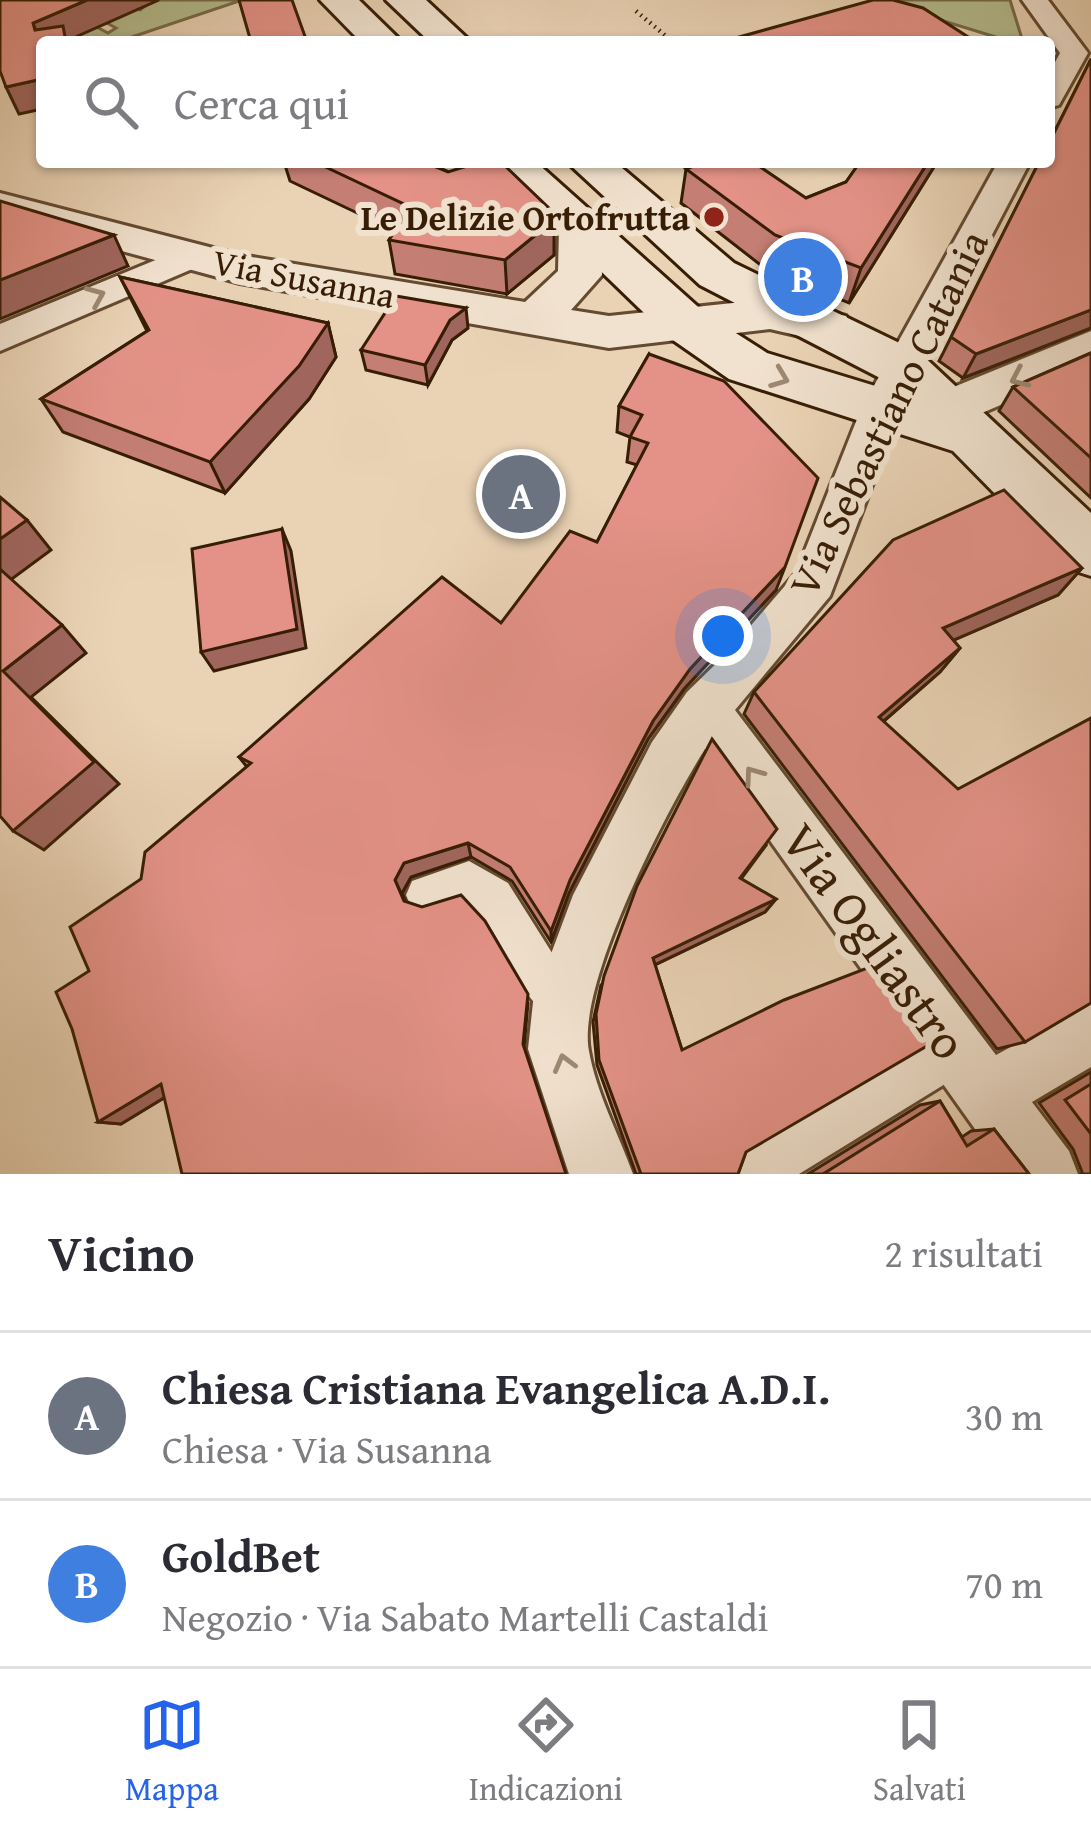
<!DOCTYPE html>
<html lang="it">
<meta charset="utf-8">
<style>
:root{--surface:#fff;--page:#f7f7f7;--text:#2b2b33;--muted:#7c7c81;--line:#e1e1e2;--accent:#2563eb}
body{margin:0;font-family:"Gentium Book Plus",serif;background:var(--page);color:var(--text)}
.you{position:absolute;left:723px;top:636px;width:42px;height:42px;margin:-30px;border:9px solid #fff;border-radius:50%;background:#1a73e8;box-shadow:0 0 0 18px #1a73e833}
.badge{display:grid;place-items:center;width:78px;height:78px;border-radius:50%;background:var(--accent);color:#fff;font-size:39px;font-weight:700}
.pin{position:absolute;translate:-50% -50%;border:6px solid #fff;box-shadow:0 3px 12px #0006}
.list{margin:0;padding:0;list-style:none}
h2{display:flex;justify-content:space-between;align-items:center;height:156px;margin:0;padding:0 48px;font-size:51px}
h2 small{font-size:39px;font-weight:400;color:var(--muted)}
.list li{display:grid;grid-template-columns:78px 1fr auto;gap:36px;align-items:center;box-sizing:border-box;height:168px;padding:0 48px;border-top:3px solid var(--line)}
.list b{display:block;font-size:45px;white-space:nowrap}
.list p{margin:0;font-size:39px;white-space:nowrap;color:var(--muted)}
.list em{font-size:39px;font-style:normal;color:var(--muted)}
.icon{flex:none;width:66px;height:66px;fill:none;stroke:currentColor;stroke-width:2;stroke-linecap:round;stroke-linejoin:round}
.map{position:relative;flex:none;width:1091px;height:1174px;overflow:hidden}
.search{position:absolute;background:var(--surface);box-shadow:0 3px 9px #0004;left:36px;right:36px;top:36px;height:132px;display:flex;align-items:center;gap:30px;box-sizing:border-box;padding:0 42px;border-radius:12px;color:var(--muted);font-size:45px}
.sheet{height:492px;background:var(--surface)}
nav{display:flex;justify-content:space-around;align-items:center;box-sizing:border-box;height:168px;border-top:3px solid var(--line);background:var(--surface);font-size:33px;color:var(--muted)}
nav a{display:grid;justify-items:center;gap:6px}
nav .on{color:var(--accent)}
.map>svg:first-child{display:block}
.green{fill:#b5bc8e;stroke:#766c4a;stroke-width:3}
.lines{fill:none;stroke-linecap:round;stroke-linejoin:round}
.pedestrian-casing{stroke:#644a31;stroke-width:6}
.minor-casing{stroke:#644a31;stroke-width:6}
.tertiary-casing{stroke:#644a31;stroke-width:6}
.secondary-casing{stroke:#371d05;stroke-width:6}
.path{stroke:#371d05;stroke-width:4.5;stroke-dasharray:1.5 4.5;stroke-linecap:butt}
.pedestrian{fill:#f1e2cf;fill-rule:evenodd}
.minor{fill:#f1e2cf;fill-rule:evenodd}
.tertiary{fill:#f1e2cf;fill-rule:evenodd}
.secondary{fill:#f1e2cf;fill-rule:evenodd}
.wall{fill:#c47e74;stroke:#371d05;stroke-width:3}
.shaded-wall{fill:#a0665e;stroke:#371d05;stroke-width:3}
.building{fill:#e49287;stroke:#371d05;stroke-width:3}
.oneway{stroke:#9d8974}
.poi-dot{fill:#8f2418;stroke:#f1e2cf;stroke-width:4.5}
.labels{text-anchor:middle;stroke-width:12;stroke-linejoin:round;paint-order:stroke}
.far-poi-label{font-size:36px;font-weight:bold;fill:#371d05;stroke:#f1e2cf;text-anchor:end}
.far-street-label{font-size:36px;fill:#371d05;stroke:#f1e2cf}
.street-label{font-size:42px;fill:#371d05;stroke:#f1e2cf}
.near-street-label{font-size:51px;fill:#371d05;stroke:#f1e2cf}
</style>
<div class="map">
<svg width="1091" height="1174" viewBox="0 0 1091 1174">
<rect width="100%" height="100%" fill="#ead3b5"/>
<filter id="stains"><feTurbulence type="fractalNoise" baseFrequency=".00167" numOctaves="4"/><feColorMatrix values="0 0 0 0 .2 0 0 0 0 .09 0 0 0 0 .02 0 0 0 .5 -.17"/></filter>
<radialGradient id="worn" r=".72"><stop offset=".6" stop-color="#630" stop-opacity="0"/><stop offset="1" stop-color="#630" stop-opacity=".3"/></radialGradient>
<g class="green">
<polygon points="153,0 242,0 117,42 44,42 87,22 108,33 116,28 96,17 123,1 140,10"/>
<polygon points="875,0 1010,0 1023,42 1012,42"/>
</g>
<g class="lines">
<defs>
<g id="pedestrian">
<path d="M469 861 508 883 583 1002 577 1017 562 1023C512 1003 508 930 466 902L426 915 412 909 406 895 412 881Z"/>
<polygon points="955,1030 971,1036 977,1052 971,1068 799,1174 731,1174 738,1157"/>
</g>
<g id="minor">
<polygon points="1022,0 1048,0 1088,53 1059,105 1049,108 1049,73 1060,53"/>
<path d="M998 162H1030L901 409 830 596 735 710 996 1055 1091 1003V1067L1032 1102 1069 1151 1078 1174H1007L705 749C668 807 576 985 589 1051 596 1092 619 1135 633 1174H569L528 1049 533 1002 573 895 652 742 687 692 728 652 796 573 861 409Z"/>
<polygon points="192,245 204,248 209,256 204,264 0,351 0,324"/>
</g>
<g id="tertiary">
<polygon points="0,193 240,255 525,302 558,271 559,228 565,219 580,215 595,219 601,228 602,275 571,310 609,316 770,299 846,316 853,327 846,338 830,343 770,329 609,348 240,283 0,218"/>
<polygon points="1091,331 1091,366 947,428 929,423 922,410 929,397"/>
</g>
<g id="secondary">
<polygon points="320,0 359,0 402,42 361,42"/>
<polygon points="386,0 426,0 471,42 430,42"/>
<polygon points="488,162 536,162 706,314 767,353 895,392 882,379 700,285 567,162 615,162 734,263 920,353 1091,513 1091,576 1069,569 953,451 729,379 670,338"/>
</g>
</defs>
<use href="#pedestrian" class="pedestrian-casing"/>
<use href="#minor" class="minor-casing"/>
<use href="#tertiary" class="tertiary-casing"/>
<use href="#secondary" class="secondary-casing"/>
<polyline class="path" points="636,11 673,42"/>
<use href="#pedestrian" class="pedestrian"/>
<use href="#minor" class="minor"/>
<use href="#tertiary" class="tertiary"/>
<use href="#secondary" class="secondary"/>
</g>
<g class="wall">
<polygon points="1091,59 1091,328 963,378 939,361"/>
<polygon points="284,162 424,162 554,213 554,255 507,294 395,274 389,240 395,231 290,181"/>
<polygon points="860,162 937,162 849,303 767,270 681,203 686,169 806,198 846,182"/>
<polygon points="120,277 328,323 336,357 309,399 225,493 63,432 41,399 147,331"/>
<polygon points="468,328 452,340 428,385 366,370 361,350"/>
<polygon points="1091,353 1091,498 999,411 1013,387"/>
<polygon points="649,354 776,590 684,689 648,739 569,893 551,942 512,881 471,857 411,877 402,893 405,901 528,1003 524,1048 164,1098 121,1124 98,1122 89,971 141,879 247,767 239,757 501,623 597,542 637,465 627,462 630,437 617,432 619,406"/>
<polygon points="1082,568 1058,595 953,640 960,648 940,672 884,721 1025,1042 997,1049 744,714 754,692"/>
<polygon points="767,844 741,879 776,899 765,912 655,965 682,1050 746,1152 738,1174 636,1174 597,1065 593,1022 601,985"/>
<polygon points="1091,1072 1091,1174 1081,1174 1082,1172 1073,1149 1039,1103"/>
<polygon points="940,1101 962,1137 971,1131 994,1129 1029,1174 808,1174 920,1105"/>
</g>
<g class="shaded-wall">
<polygon points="87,0 159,0 69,40 70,42 42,47 33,23"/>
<polygon points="42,79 42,109 19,114 6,87"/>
<polygon points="928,162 937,162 849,303 861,268"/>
<polygon points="554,220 554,255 507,294 505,260"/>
<polygon points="114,235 128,266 0,319 0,280"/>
<polygon points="466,308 468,328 452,340 428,385 425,365 450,320"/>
<polygon points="1091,310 1091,328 963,378 976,354"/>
<polygon points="328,323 336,357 309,399 225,493 210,462"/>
<polygon points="27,520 51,550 9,581 0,572 0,539"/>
<polygon points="282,529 291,551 306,648 214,671 201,652"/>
<polygon points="785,567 776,590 684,689 648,739 569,893 551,942 551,931 570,880 653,721 690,669"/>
<polygon points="1082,568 1058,595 924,653 943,628"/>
<polygon points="62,625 86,653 31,697 119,784 44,850 13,831 3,671"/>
<polygon points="960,648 940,672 863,739 879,717"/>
<polygon points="468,843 471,857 411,877 402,893 410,913 395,880 404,863"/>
<polygon points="776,899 765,912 648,968 653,958"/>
<polygon points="161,1084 180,1088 121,1124 98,1122"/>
</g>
<g class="building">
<polygon points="2,0 87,0 33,23 35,30 63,26 66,42 42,42 42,79 6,87 0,71 0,1"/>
<polygon points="239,0 292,0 307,42 251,42"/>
<polygon points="873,0 893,0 923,8 976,42 721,42"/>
<polygon points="1091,59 1091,310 976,354 951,337 1039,162 1049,162 1049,143"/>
<polygon points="315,162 424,162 448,172 480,162 501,162 554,213 554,220 505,260 389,240 410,207"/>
<polygon points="704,162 753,162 806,198 846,182 860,162 928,162 861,268 775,235 686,169"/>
<polygon points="0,201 114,235 0,280"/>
<polygon points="120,277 328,323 299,366 210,462 41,399 149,330"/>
<polygon points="396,296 466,308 450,320 425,365 361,350"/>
<polygon points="1091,353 1091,458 1013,387"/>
<polygon points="649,354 724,381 818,478 785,567 690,669 653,721 570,880 551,931 510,867 468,843 404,863 395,880 404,901 422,907 461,895 485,921 528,994 523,1044 566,1174 182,1174 161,1084 98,1122 72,1029 56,992 89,971 70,927 141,879 145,852 251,763 239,757 442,577 501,623 570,531 597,542 648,443 630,437 642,415 619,406"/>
<polygon points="1004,490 1082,568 943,628 960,648 879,717 958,789 1091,718 1091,1003 1025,1042 754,692 893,540"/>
<polygon points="0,497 27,520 0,539"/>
<polygon points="282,529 297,629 201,652 192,549"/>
<polygon points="0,569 62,625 3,671 94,762 13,831 0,816"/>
<polygon points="712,739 777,829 740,878 776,899 653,958 682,1050 784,1000 875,965 932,1043 746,1152 738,1174 641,1174 599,1060 596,1014 604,976 637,886"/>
<polygon points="1091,1084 1091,1134 1065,1100"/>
<polygon points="940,1101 967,1146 994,1129 1029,1174 823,1174"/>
</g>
<defs><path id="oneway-chevron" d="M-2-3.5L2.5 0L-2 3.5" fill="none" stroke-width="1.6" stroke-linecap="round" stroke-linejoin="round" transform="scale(3)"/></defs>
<g class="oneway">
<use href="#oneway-chevron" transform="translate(96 296) rotate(-23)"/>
<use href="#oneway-chevron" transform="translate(780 378) rotate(21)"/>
<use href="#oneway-chevron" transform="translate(1019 378) rotate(156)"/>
<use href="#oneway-chevron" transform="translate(753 775) rotate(-126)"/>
<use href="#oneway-chevron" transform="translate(564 1063) rotate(-105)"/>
</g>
<circle class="poi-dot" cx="714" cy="217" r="12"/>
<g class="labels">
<g class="far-poi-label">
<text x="690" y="230">Le Delizie Ortofrutta</text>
</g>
<g class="far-street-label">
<text transform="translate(304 278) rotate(11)" y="13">Via Susanna</text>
</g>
<g class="street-label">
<text transform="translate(888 413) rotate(-64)" y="15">Via Sebastiano Catania</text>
</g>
<g class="near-street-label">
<text transform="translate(875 941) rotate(54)" y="18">Via Ogliastro</text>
</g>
</g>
<rect width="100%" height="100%" filter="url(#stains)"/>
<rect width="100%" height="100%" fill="url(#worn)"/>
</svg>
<div class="you"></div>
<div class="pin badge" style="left:521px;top:494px;background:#6b7280">A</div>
<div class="pin badge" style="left:803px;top:277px;background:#3f7fe0">B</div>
<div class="search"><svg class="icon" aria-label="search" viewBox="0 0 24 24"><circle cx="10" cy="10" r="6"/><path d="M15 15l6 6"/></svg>Cerca qui</div>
</div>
<section class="sheet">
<h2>Vicino<small>2 risultati</small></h2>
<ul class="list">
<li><span class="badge" style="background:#6b7280">A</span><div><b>Chiesa Cristiana Evangelica A.D.I.</b><p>Chiesa · Via Susanna</p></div><em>30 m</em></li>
<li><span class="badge" style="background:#3f7fe0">B</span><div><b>GoldBet</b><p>Negozio · Via Sabato Martelli Castaldi</p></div><em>70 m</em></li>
</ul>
</section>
<nav>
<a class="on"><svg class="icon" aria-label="map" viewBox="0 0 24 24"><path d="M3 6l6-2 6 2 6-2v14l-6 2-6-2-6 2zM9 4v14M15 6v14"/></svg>Mappa</a>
<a><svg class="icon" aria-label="directions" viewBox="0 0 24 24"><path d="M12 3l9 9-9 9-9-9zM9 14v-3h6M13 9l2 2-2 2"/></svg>Indicazioni</a>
<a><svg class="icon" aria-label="saved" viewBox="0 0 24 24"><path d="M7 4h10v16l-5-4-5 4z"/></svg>Salvati</a>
</nav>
